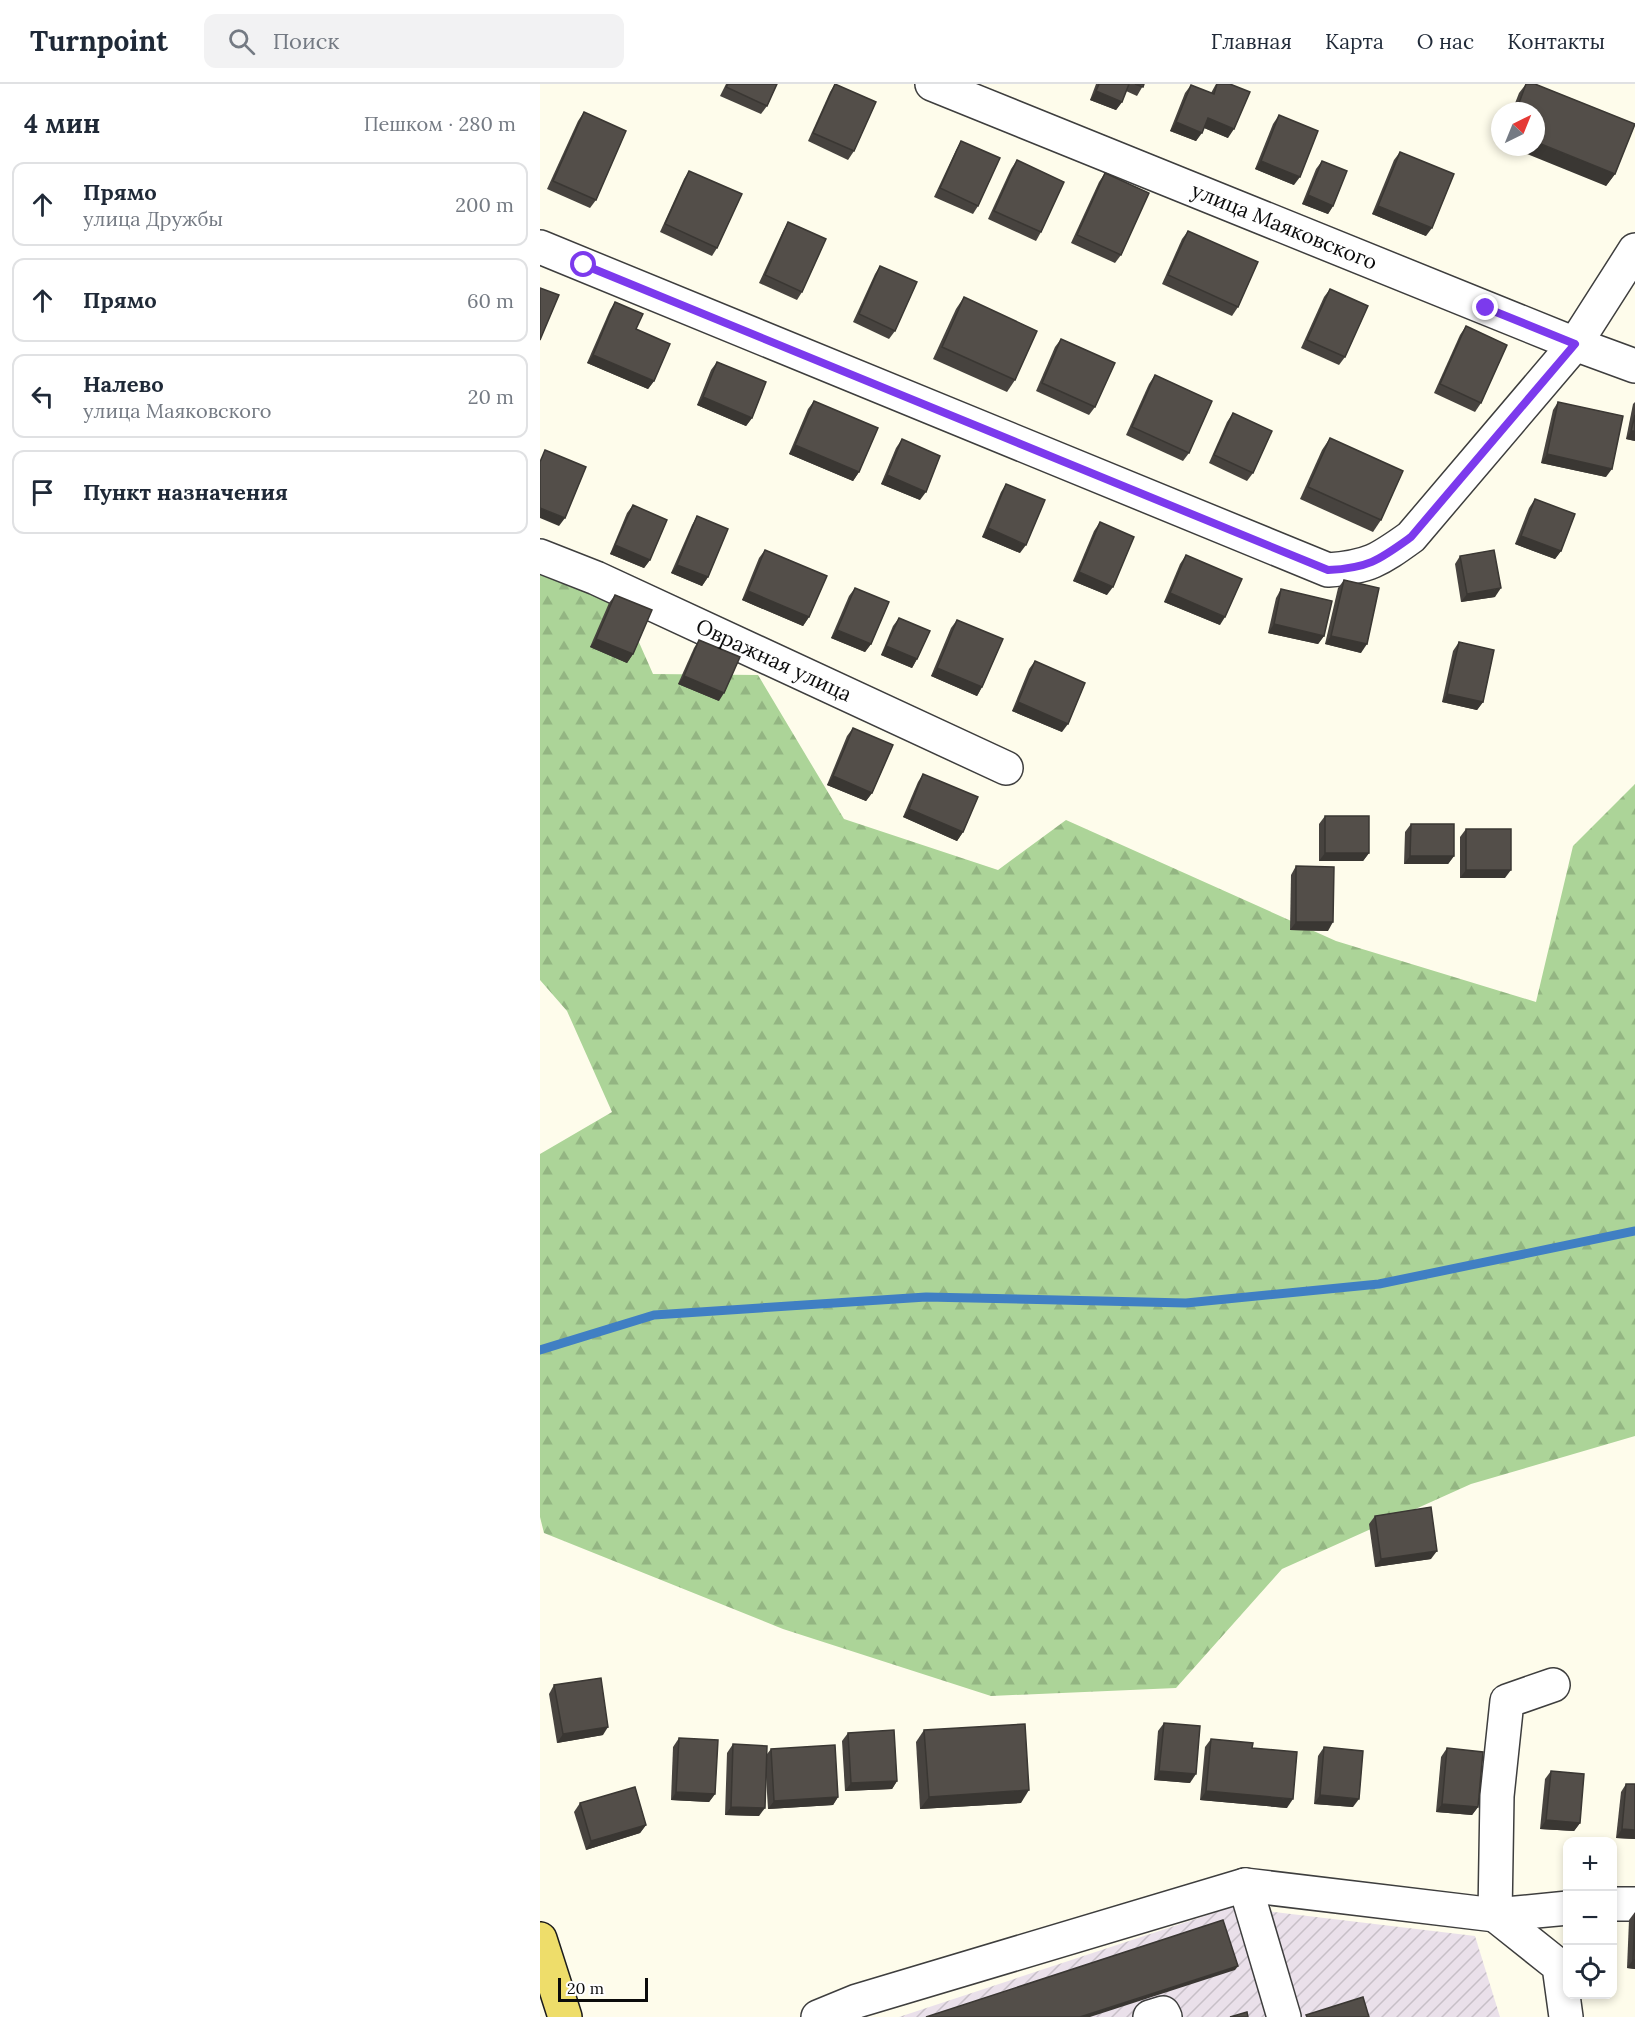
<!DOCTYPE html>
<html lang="ru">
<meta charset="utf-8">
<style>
:root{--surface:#fff;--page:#f2f2f3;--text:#1f2937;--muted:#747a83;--line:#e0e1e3}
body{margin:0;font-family:Lora,serif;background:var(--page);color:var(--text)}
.controls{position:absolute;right:18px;bottom:18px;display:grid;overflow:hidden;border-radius:12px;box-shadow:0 3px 9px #0003}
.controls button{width:54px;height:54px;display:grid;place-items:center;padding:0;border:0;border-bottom:2px solid var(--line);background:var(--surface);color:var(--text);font:30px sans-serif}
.compass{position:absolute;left:951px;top:18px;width:54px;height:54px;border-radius:50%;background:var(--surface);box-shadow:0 3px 9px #0003;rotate:43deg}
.scale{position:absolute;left:18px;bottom:15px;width:90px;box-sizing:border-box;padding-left:6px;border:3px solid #0b0b0b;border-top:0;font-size:16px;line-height:21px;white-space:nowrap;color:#0b0b0b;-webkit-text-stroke:4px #fff;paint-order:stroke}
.stop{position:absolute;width:18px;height:18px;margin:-14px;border:4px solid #7c3aed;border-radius:50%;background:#fff}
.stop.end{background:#7c3aed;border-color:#fff;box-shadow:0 2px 6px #0008}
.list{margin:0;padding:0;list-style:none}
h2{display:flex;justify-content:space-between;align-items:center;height:78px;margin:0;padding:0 24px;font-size:26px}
h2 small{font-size:20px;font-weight:400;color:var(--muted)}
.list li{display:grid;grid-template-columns:39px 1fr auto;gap:18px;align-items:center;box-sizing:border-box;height:84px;margin:0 12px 12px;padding:0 12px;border:2px solid var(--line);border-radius:12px}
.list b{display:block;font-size:22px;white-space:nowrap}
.list p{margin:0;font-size:20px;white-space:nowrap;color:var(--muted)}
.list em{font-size:20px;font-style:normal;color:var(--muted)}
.icon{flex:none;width:33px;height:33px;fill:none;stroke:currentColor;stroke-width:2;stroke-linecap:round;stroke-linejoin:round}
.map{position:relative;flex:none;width:1095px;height:1933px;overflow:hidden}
header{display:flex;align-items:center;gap:36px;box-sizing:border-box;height:84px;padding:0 30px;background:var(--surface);border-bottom:2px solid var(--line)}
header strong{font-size:28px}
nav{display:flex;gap:33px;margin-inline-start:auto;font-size:21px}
.search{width:420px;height:54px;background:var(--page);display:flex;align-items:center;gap:15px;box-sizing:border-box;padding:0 21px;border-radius:12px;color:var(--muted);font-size:22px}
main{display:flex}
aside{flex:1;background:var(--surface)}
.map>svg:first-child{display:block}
.industrial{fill:url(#industrial-furrows)}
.forest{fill:url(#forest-firs)}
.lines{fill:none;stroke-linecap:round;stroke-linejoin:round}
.stream{stroke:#407fc3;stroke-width:9}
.minor-casing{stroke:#3e3e3e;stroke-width:36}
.major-casing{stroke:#1c1c1c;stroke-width:36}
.minor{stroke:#fff;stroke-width:33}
.major{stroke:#eedd6a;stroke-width:33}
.wall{fill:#47433f}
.shaded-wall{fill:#3a3733}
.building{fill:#534e49;stroke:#3a3733;stroke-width:1.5}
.route{stroke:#7c3aed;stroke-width:8}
.labels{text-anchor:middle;stroke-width:6;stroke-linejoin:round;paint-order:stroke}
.street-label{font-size:21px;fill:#0b0b0b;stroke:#fff}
</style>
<header>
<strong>Turnpoint</strong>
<div class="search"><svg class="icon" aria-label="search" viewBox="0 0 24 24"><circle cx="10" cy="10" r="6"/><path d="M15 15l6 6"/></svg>Поиск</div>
<nav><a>Главная</a><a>Карта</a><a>О нас</a><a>Контакты</a></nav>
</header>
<main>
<aside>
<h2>4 мин<small>Пешком · 280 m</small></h2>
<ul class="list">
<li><svg class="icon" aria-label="ahead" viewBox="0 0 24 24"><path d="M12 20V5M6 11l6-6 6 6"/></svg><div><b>Прямо</b><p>улица Дружбы</p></div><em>200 m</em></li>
<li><svg class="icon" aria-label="ahead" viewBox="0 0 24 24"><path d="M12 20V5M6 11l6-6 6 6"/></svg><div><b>Прямо</b></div><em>60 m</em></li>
<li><svg class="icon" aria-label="left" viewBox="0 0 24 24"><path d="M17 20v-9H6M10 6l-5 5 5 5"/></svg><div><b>Налево</b><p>улица Маяковского</p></div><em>20 m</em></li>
<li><svg class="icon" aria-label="arrive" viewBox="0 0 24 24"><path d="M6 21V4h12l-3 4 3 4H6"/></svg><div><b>Пункт назначения</b></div></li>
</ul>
</aside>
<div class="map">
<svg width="1095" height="1933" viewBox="0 0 1095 1933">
<defs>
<pattern id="industrial-furrows" width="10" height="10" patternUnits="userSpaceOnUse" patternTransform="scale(1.5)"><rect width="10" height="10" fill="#eae0ea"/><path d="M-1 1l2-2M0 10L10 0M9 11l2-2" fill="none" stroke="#c7bfc7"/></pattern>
<pattern id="forest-firs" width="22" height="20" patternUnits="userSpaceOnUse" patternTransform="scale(1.5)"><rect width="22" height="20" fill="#acd498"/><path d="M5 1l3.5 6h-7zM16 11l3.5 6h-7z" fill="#93b582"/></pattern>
</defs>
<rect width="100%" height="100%" fill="#fefceb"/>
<polygon class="industrial" points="692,1823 935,1852 960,1933 359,1933"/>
<polygon class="forest" points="63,477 113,590 218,591 304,735 458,786 526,736 796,857 996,918 1033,762 1095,700 1095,1352 931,1400 742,1485 636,1604 451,1612 243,1545 4,1449 0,1433 0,1070 72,1028 27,927 0,896 0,490"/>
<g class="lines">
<polyline class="stream" points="0,1266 114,1231 386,1213 646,1219 839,1200 1095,1147"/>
<defs>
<g id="minor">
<path id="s1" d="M392 0 1035 260 1095 282"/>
<path d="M0 163 788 486C829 483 839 476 871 453L1035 260 1095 166"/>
<path id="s2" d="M0 472 56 494 466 684"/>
<polyline points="1013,1601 967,1617 957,1712 955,1831 1019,1882 1026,1933"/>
<polyline points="705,1801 744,1933"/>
<polyline points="1072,1820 1095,1820"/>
<polyline points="278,1933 317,1917 705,1801 955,1831 1028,1824"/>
<polyline points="610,1933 623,1929 625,1933"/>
</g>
<polyline id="major" points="0,1855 25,1933"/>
</defs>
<use href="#minor" class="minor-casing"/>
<use href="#major" class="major-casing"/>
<use href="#minor" class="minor"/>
<use href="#major" class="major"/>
</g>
<g class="wall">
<polygon points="186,0 237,0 227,22 221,30 180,12"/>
<polygon points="295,0 314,67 308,76 268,57 290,8"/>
<polygon points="556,0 604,0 597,12 586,7 582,18 576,26 550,16"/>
<polygon points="676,0 690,0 688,54 664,44 656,57 630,47 645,9 651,1 671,9"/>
<polygon points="986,0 995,0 1075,90 1066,102 996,27 972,27 979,9"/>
<polygon points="44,28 56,116 50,124 7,105 38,37"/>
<polygon points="739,31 754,101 715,85 733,40"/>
<polygon points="421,57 438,122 433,130 394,113 416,66"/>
<polygon points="860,68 886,152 832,130 854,76"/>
<polygon points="477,76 501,148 496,157 448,135 471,85"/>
<polygon points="782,77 793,122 788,130 762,120 776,85"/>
<polygon points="149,87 177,164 172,172 120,148 144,95"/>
<polygon points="565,89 581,171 575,179 531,159 559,98"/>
<polygon points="248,138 262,208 257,216 219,199 243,147"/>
<polygon points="648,147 698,223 692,232 622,200 642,155"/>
<polygon points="340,182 355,247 349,255 313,238 335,190"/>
<polygon points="790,205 805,273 799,281 761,264 784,213"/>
<polygon points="424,213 475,296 467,308 393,275 416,225"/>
<polygon points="75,218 96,245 114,297 108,305 47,279 70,226"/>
<polygon points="926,242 941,319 935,328 894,309 920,251"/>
<polygon points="521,255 555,323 549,331 496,307 515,263"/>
<polygon points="177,278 212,334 206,342 157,321 171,286"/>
<polygon points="615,291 649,369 643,377 586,351 609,300"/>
<polygon points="274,317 319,388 313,397 249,370 268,325"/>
<polygon points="1018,318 1066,393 1001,379 1013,326"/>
<polygon points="1095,318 1095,357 1086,355 1093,320"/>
<polygon points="693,329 713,389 707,397 669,379 687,338"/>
<polygon points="790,354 841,436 833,448 760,415 782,366"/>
<polygon points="362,355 380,416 341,400 356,364"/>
<polygon points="466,400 480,469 442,453 461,408"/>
<polygon points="995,415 1021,467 1015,475 975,460 989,424"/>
<polygon points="93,421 110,476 104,484 70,470 87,429"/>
<polygon points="157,432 168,493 162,502 131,489 152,441"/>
<polygon points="560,438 567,511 533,497 554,447"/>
<polygon points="225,466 269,533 263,542 202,516 219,474"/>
<polygon points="646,471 680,541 624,518 640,480"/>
<polygon points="920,472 955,513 921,518 915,480"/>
<polygon points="804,496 821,569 785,560 798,504"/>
<polygon points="315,504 331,560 325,568 291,554 309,512"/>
<polygon points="741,505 784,552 778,560 728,549 736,514"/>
<polygon points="75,511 93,570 87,579 50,563 69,519"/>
<polygon points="359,534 377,575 372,584 341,571 353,542"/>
<polygon points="417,536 442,603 437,612 391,592 411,544"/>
<polygon points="159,556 179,617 138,600 154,564"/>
<polygon points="919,558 943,618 937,626 902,618 913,567"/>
<polygon points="495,577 522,648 472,627 489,585"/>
<polygon points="313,644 332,709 326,717 287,701 307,652"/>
<polygon points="383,690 423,748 417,757 363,733 378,698"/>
<polygon points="785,732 829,769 823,777 779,777 779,740"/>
<polygon points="871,740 914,772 908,780 864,780 865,748"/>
<polygon points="926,745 965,794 920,794 920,753"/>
<polygon points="756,782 788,847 750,846 751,791"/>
<polygon points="835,1432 891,1475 835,1483 829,1440"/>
<polygon points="14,1601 63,1651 17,1659 9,1610"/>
<polygon points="624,1639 650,1699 614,1696 618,1647"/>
<polygon points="384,1646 481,1719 380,1725 376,1658"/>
<polygon points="308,1649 357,1697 352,1705 305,1707 302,1657"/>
<polygon points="139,1654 175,1710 169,1718 131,1716 133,1663"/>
<polygon points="671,1655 712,1664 747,1724 660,1716 665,1663"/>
<polygon points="193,1660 227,1670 231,1665 298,1713 293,1721 228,1725 226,1693 219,1732 185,1731 187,1669"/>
<polygon points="784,1663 813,1723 774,1720 778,1672"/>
<polygon points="907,1664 938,1723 932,1731 896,1728 901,1673"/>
<polygon points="1011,1687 1040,1739 1034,1747 1000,1745 1005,1695"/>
<polygon points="1086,1700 1095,1755 1076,1754 1081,1708"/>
<polygon points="40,1719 106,1741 100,1749 46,1766 34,1728"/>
<polygon points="1095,1828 1095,1885 1087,1884 1089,1836"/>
</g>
<g class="shaded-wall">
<polygon points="556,7 582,18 576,26 550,16"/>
<polygon points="668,34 694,45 688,54 662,43"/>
<polygon points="636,38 662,49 656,57 630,47"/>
<polygon points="996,58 1075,90 1066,102 970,63 996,63"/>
<polygon points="721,77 760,93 754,101 715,85"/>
<polygon points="768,111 793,122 788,130 762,120"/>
<polygon points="838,122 892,144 886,152 832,130"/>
<polygon points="53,271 114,297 108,305 47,279"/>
<polygon points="163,313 212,334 206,342 157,321"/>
<polygon points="1091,347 1095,347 1095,357 1086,355"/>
<polygon points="255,361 319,388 313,397 249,370"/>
<polygon points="1007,370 1072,385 1066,393 1001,379"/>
<polygon points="347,391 386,408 380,416 341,400"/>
<polygon points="0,424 25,434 19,442 0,434"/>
<polygon points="448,444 486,461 480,469 442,453"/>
<polygon points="981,452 1021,467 1015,475 975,460"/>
<polygon points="75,461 110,476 104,484 70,470"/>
<polygon points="137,481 168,493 162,502 131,489"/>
<polygon points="539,488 573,503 567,511 533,497"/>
<polygon points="961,504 955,513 921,518 927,510"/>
<polygon points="208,507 269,533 263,542 202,516"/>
<polygon points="630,509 685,533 680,541 624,518"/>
<polygon points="734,540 784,552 778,560 728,549"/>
<polygon points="297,546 331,560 325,568 291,554"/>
<polygon points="791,552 827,560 821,569 785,560"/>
<polygon points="56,555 93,570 87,579 50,563"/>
<polygon points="346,562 377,575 372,584 341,571"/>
<polygon points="397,584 442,603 437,612 391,592"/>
<polygon points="144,592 184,609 179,617 138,600"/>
<polygon points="907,610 943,618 937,626 902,618"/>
<polygon points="478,618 528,640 522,648 472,627"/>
<polygon points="293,692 332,709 326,717 287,701"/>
<polygon points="369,725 423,748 417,757 363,733"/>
<polygon points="785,769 829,769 823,777 779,777"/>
<polygon points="870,772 914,772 908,780 864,780"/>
<polygon points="926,786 971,786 965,794 920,794"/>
<polygon points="756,838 793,838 788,847 750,846"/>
<polygon points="897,1467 891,1475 835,1483 841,1475"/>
<polygon points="68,1643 63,1651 17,1659 23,1650"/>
<polygon points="619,1687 656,1690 650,1699 614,1696"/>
<polygon points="357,1697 352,1705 305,1707 311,1699"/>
<polygon points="489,1706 481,1719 380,1725 389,1713"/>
<polygon points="666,1707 753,1715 747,1724 660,1716"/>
<polygon points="136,1708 175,1710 169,1718 131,1716"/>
<polygon points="780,1711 819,1715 813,1723 774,1720"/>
<polygon points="298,1713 293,1721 228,1725 234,1717"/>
<polygon points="902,1720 938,1723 932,1731 896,1728"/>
<polygon points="191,1723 225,1724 219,1732 185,1731"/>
<polygon points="1006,1736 1040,1739 1034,1747 1000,1745"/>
<polygon points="106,1741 100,1749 46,1766 51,1757"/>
<polygon points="1082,1745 1095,1746 1095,1755 1076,1754"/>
<polygon points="1093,1876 1095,1876 1095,1885 1087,1884"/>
<polygon points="698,1882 695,1886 550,1933 540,1933"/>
</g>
<g class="building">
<polygon points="188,0 237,0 227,22 186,3"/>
<polygon points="295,0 336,18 314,67 273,49"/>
<polygon points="559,0 589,0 582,18 556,7"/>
<polygon points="595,0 604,0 603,3"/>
<polygon points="677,0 690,0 710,8 694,45 668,34 662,49 636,38 651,1 674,10"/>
<polygon points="986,0 995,0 1095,40 1075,90 996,58 996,27 976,27"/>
<polygon points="44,28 86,47 56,116 13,97"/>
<polygon points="739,31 778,47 760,93 721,77"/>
<polygon points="421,57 460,74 438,122 400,104"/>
<polygon points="860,68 914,90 892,144 838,122"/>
<polygon points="477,76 524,98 501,148 454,127"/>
<polygon points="782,77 807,87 793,122 768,111"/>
<polygon points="149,87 202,110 177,164 125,140"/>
<polygon points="565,89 609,109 581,171 537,151"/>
<polygon points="248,138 286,155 262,208 225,191"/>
<polygon points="648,147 718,178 698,223 628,191"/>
<polygon points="340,182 377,198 355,247 319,230"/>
<polygon points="0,204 19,211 0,256"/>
<polygon points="790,205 828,222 805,273 767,256"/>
<polygon points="424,213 497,247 475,296 402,263"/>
<polygon points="75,218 103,230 96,245 130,260 114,297 53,271"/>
<polygon points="926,242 967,261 941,319 900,300"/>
<polygon points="521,255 575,279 555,323 502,299"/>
<polygon points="177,278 226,298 212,334 163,313"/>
<polygon points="615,291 672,317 649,369 592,343"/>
<polygon points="274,317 338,344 319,388 255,361"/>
<polygon points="1018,318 1083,332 1072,385 1007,370"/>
<polygon points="693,329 732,347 713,389 674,371"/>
<polygon points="1095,331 1095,347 1091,347"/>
<polygon points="790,354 863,387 841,436 768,403"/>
<polygon points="362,355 400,372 386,408 347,391"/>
<polygon points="5,366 46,383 25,434 0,424 0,378"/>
<polygon points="466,400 505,416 486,461 448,444"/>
<polygon points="995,415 1035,430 1021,467 981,452"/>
<polygon points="93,421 127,436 110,476 75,461"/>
<polygon points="157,432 188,445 168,493 137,481"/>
<polygon points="560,438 594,453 573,503 539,488"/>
<polygon points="225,466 287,492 269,533 208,507"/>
<polygon points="954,466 961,504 927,510 920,472"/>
<polygon points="646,471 702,495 685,533 630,509"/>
<polygon points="804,496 839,504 827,560 791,552"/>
<polygon points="315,504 349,518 331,560 297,546"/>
<polygon points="741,505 792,517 784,552 734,540"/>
<polygon points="75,511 112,526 93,570 56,555"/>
<polygon points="359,534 390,547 377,575 346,562"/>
<polygon points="417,536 463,555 442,603 397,584"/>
<polygon points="159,556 200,573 184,609 144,592"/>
<polygon points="919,558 954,566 943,618 907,610"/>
<polygon points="495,577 545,599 528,640 478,618"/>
<polygon points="313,644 353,661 332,709 293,692"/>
<polygon points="383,690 438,713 423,748 369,725"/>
<rect x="785" y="732" width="44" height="37"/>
<polygon points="871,740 914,740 914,772 870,772"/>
<rect x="926" y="745" width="45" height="41"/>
<polygon points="756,782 794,783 793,838 756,838"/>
<polygon points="891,1423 897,1467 841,1475 835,1432"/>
<polygon points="61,1594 68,1643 23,1650 14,1601"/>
<polygon points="624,1639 660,1642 656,1690 619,1687"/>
<polygon points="485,1640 489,1706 389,1713 384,1646"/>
<polygon points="354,1646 357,1697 311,1699 308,1649"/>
<polygon points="139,1654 178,1656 175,1710 136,1708"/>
<polygon points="671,1655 713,1659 712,1664 757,1668 753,1715 666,1707"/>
<polygon points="193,1660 227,1662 225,1724 191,1723"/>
<polygon points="295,1661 298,1713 234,1717 231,1665"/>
<polygon points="784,1663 823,1667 819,1715 780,1711"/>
<polygon points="907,1664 943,1668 938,1723 902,1720"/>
<polygon points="1011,1687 1044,1690 1040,1739 1006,1736"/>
<polygon points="1086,1700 1095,1700 1095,1746 1082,1745"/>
<polygon points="95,1703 106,1741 51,1757 40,1719"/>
<polygon points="1095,1829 1095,1876 1093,1876"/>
<polygon points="683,1836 698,1882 540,1933 386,1933"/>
<polygon points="823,1913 829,1933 767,1933 766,1931"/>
<polygon points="707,1928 708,1933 690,1933"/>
</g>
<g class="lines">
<path class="route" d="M44 181 788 486C829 484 839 476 871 453L1035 260 946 224"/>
</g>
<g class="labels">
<g class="street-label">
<text dy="7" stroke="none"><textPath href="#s1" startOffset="380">улица Маяковского</textPath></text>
<text dy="7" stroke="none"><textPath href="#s2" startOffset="256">Овражная улица</textPath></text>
</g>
</g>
</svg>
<div class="controls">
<button>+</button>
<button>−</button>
<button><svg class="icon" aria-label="locate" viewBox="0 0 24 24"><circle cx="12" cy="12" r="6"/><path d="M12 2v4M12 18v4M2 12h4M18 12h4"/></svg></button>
</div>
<svg class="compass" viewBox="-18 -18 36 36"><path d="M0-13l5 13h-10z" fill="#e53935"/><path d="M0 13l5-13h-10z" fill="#747a83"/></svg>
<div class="scale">20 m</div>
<div class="stop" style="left:44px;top:181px"></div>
<div class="stop end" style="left:946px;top:224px"></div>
</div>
</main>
